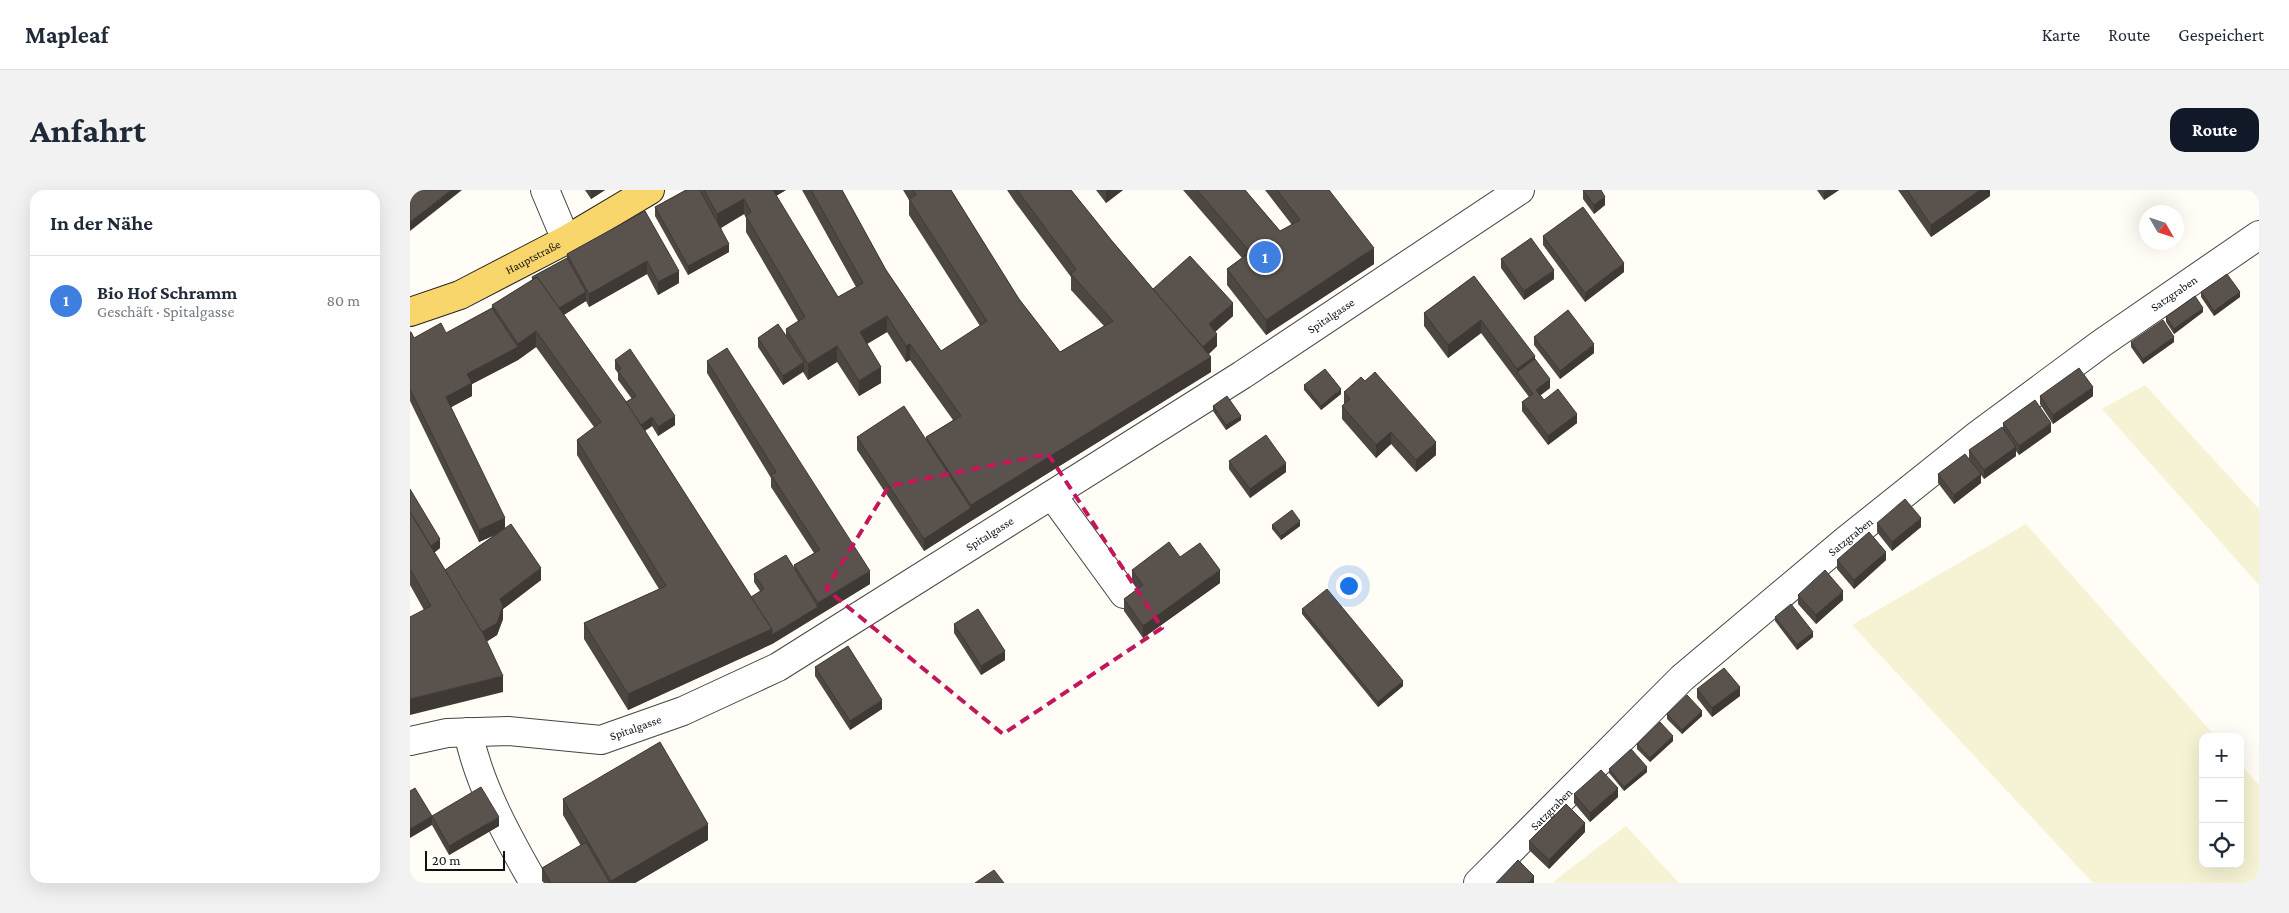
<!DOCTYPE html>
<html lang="de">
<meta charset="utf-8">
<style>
:root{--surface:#fff;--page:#f2f2f3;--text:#1f2937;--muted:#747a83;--line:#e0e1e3;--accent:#111827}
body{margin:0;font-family:"Crimson Pro",serif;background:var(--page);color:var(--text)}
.controls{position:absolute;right:15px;bottom:15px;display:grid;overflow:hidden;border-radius:10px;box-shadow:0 5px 20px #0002}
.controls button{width:45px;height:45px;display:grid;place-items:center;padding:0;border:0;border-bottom:1px solid var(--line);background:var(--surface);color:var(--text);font:25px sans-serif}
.compass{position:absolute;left:1729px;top:15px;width:45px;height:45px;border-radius:50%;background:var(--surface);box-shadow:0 5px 20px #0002;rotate:129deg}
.scale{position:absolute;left:15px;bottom:12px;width:80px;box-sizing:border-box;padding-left:5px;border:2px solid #111;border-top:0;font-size:14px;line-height:18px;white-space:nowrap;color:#111;-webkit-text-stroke:4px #fff;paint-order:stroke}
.you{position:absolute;left:938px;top:395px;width:18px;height:18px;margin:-12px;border:4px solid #fff;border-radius:50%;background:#1a73e8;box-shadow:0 0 0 8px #1a73e833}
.badge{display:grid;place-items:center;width:32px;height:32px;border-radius:50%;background:var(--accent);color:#fff;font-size:16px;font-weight:700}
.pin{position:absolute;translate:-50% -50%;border:2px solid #fff;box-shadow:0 1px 5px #0006}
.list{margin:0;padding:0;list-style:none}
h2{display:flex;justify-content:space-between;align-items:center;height:65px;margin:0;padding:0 20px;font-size:21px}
h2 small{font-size:16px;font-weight:400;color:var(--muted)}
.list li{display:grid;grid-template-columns:32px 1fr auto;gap:15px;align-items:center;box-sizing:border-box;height:90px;padding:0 20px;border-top:1px solid var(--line)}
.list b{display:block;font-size:19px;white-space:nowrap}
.list p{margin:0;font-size:16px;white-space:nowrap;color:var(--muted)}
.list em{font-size:16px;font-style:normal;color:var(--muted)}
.icon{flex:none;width:28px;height:28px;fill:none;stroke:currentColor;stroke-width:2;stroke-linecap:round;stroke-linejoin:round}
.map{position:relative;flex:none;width:1849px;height:693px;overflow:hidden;border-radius:15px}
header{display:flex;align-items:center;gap:30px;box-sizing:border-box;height:70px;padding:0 25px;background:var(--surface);border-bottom:1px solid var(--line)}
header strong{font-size:24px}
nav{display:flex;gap:28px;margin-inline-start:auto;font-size:18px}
.intro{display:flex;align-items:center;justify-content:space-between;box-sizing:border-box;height:120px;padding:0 30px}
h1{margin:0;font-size:35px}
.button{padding:12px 22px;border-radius:15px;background:var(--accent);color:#fff;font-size:18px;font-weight:700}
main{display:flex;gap:30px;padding:0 30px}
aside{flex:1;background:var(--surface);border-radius:15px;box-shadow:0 5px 20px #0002}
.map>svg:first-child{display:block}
.farmland{fill:#f6f3d4}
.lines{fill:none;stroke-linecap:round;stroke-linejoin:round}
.minor-casing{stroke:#444;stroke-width:30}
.major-casing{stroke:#222;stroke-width:30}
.minor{stroke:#fff;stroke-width:28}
.major{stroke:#f9d66b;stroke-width:28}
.wall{fill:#4d4742}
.shaded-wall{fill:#3f3936}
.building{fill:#5a524d;stroke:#3f3936}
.marked{fill:none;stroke:#c2185b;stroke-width:4;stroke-dasharray:10 6;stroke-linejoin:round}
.labels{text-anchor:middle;stroke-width:5;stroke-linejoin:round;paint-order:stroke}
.street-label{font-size:12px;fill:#111;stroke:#fff}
</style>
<header>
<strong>Mapleaf</strong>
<nav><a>Karte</a><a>Route</a><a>Gespeichert</a></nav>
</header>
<div class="intro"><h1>Anfahrt</h1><a class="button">Route</a></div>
<main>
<aside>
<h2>In der Nähe<small></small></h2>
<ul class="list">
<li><span class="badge" style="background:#3f7fe0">1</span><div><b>Bio Hof Schramm</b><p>Geschäft · Spitalgasse</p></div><em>80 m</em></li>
</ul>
</aside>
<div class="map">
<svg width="1849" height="693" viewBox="0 0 1849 693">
<rect width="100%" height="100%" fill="#fffdf5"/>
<g class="farmland">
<polygon points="1735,195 1849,319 1849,395 1692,219"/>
<polygon points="1616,334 1806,547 1793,547 1793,674 1830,674 1830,574 1849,595 1849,693 1683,693 1442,435"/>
<polygon points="1216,636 1269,693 1146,693 1144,691"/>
</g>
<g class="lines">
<defs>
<g id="minor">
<polyline points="135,0 156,50"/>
<polyline points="642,305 714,404"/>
<path d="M58 542C69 595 97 646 124 693"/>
<path id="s1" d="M0 551 37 543 98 541 191 550 273 521 368 477 832 185 1110 0"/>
<path id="s2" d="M1068 693 1272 488 1435 351 1569 244 1692 153 1849 45"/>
</g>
<g id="major">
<path id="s3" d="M0 122 50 105 156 50 240 0"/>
</g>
</defs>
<use href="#minor" class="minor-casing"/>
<use href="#major" class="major-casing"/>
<use href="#minor" class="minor"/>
<use href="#major" class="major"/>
</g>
<g class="wall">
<polygon points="175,0 195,0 181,9"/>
<polygon points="276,0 376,0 366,6 428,107 446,97 392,0 432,0 476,80 531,161 570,136 499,25 499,10 493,0 541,0 609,109 650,162 694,136 661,100 661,87 605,12 597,0 661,0 702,51 743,99 823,126 805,142 807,156 799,164 801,182 561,331 514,361 447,260 447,247 516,250 516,247 543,230 500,170 496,172 477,142 457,154 471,193 449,206 427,172 398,190 393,182 373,195 348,157 348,148 376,146 376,139 388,131 336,42 336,28 334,24 311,38 319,62 278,85 245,26 245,17"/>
<polygon points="686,0 713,0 696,13"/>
<polygon points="773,0 835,0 870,41 882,35 855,0 919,0 964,74 856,145 817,95 817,79 832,68"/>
<polygon points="1173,0 1191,1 1195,15 1184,24 1173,9"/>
<polygon points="1407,0 1429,0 1414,10"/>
<polygon points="1488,0 1580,0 1580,6 1521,47"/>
<polygon points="235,21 269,93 248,105 237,84 179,117 176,111 154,125 216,212 222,209 208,190 208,183 205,179 205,170 265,235 248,246 242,236 235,241 341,407 350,401 344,392 344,384 384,378 384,375 404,363 361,297 361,288 297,183 297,171 460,394 362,454 218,520 174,449 174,433 249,399 167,265 167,250 184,237 126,157 108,170 62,194 62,206 41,217 95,338 131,390 93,419 93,429 87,445 76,452 93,502 14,420 0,395 0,299 30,358 24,363 35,380 83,346 69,352 0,211 0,142 4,148 36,143 82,118 82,115 122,90 122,87 157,68 157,64"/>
<polygon points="1133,46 1214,82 1175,112 1133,55"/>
<polygon points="1091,69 1144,89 1114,110 1091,78"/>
<polygon points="1064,86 1125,169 1140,198 1130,205 1134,210 1167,233 1138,255 1112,221 1112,212 1119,207 1071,143 1038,168 1014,136 1014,123"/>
<polygon points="1791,102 1830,107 1804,126 1791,107"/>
<polygon points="1793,122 1764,144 1756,132 1756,127"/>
<polygon points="1124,147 1184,163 1150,189 1124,155"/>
<polygon points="1721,152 1764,152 1733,174 1721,157"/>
<polygon points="894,195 931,204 911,220 894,200"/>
<polygon points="934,202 1026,265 1006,282 981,254 966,268 932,229 932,216 934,214"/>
<polygon points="1630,206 1683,206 1643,234 1630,214"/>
<polygon points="803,216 831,230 816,240 803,221"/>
<polygon points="1593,233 1641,242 1609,265 1606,261 1606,266 1574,289 1571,285 1571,293 1544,314 1528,293 1528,284 1559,269 1559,260 1593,238"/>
<polygon points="819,271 876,282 840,308 819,279"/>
<polygon points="1467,333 1511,337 1482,361 1467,342"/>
<polygon points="862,335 890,336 871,350 862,339"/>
<polygon points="770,367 810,393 733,448 714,421 714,409 727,399 722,392 722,380"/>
<polygon points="1427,370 1476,370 1444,399 1427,379"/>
<polygon points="1388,405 1433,410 1406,434 1388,414"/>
<polygon points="892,419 993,496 968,517 892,424"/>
<polygon points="1365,427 1403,447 1387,460 1365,431"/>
<polygon points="544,434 595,470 571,485 544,443"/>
<polygon points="405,477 472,519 440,540 405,486"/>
<polygon points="1287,499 1330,506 1302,527 1287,508"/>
<polygon points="1257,524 1292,526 1272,544 1257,529"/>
<polygon points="1263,551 1240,572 1227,559 1227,554"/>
<polygon points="1199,579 1237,582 1214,601 1199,583"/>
<polygon points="1164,604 1208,607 1180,632 1164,613"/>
<polygon points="153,609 298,650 225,693 134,693 132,691 132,678 171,656 153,625"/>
<polygon points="22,626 89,636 39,665 22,635"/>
<polygon points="1175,642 1139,679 1119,660 1119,651"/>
</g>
<g class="shaded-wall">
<polygon points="41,0 52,0 0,41 0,32"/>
<polygon points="181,0 195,0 181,9"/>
<polygon points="359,0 376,0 359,10"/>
<polygon points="696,0 713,0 696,13"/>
<polygon points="1417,0 1429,0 1414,10 1414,2"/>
<polygon points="1570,0 1580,0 1580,6 1521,47 1521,35"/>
<polygon points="1195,7 1195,15 1184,24 1184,15"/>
<polygon points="334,9 334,24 307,40 307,24"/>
<polygon points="319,54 319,62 278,85 278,76"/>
<polygon points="964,58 964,74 856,145 856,130"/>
<polygon points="237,71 237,84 179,117 179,104"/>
<polygon points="1214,73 1214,82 1175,112 1175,103"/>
<polygon points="1144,80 1144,89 1114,110 1114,101"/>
<polygon points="269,81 269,93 248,105 248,92"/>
<polygon points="176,102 176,111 145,130 145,121"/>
<polygon points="1830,102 1830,107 1804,126 1804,121"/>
<polygon points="823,113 823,126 799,147 799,134"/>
<polygon points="1793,118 1793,122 1764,144 1764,139"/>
<polygon points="477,126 477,142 450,158 450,142"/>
<polygon points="1071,130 1071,143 1038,168 1038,155"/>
<polygon points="126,141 126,157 108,170 62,194 62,206 36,220 36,207 57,184 108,157 108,154"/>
<polygon points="807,144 807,156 791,171 791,158"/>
<polygon points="1764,147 1764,152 1733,174 1733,169"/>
<polygon points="500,154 500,170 496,172 496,156"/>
<polygon points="1184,154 1184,163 1150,189 1150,181"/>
<polygon points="427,156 427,172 398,190 398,174"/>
<polygon points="1125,166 1125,178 1107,182 1107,179"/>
<polygon points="801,167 801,182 561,331 514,361 514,349 561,318 561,315"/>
<polygon points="394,172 394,181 373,195 373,186"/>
<polygon points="471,177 471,193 449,206 449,191"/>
<polygon points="1140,189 1140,198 1126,209 1126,200"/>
<polygon points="1683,197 1683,206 1643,234 1643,225"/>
<polygon points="931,199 931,204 911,220 911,216"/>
<polygon points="1167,224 1167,233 1138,255 1138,246"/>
<polygon points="265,226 265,235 248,246 248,237"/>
<polygon points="831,226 831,230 816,240 816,235"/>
<polygon points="242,227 242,236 228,245 228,237"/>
<polygon points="1641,233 1641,242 1609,265 1609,256"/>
<polygon points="981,242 981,254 966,268 966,255"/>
<polygon points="1026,252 1026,265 1006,282 1006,270"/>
<polygon points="1606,257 1606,266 1574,289 1574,280"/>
<polygon points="876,273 876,282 840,308 840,299"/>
<polygon points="1571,284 1571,293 1544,314 1544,305"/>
<polygon points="95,328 95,340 69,352 69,340"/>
<polygon points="1511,328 1511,337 1482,361 1482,352"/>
<polygon points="890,331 890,336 871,350 871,346"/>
<polygon points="30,349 30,358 18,367 18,358"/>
<polygon points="1476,362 1476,370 1444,399 1444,390"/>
<polygon points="131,378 131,390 93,419 93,429 87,445 71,455 71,443 90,409"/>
<polygon points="810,380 810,393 733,448 733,436"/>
<polygon points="460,381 460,394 362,454 218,520 218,504 408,417 408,413"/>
<polygon points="1433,401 1433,410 1406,434 1406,425"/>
<polygon points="1403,442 1403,447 1387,460 1387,455"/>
<polygon points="595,461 595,470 571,485 571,476"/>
<polygon points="93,486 93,502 0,525 0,509"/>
<polygon points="993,491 993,496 968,517 968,512"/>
<polygon points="1330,497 1330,506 1302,527 1302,518"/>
<polygon points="472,510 472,519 440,540 440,531"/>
<polygon points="1292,521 1292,526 1272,544 1272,540"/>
<polygon points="1263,546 1263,551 1240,572 1240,568"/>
<polygon points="1237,577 1237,582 1214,601 1214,597"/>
<polygon points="1208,598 1208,607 1180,632 1180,623"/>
<polygon points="22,626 22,635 0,648 0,639"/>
<polygon points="89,627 89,636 39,665 39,656"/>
<polygon points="1175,633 1175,642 1139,679 1139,670"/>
<polygon points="298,634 298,650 225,693 201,693 201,691"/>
<polygon points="1124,686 1124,693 1118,693"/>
</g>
<g class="building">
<polygon points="0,0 41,0 0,32"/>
<polygon points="276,0 290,0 319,54 278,76 245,17"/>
<polygon points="294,0 363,0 428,107 453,93 401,0 432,0 476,80 531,161 577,131 499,9 506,5 503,0 541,0 609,109 650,162 703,131 661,84 666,79 607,0 661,0 702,51 801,167 561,315 516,247 551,226 500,154 496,156 477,126 450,142 471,177 449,191 427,156 398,174 376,139 395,127 336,26 341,22 334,9 307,24"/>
<polygon points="787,0 835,0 870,41 890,30 867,0 919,0 964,58 856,130 817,79 840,62"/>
<polygon points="1173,0 1191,0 1195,7 1184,15"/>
<polygon points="1497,0 1570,0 1521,35"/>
<polygon points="1173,17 1214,73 1175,103 1133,46"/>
<polygon points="235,21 269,81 248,92 237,71 179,104 157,64"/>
<polygon points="1121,48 1144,80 1114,101 1091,69"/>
<polygon points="780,66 823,113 799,134 807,144 793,157 743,99"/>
<polygon points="157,68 176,102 149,118 127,87 123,89 122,87"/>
<polygon points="1817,84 1830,102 1804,121 1791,102"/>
<polygon points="1064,86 1125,166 1107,179 1071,130 1038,155 1014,123"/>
<polygon points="127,87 217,213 362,439 218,504 174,433 256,396 167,250 191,232 126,141 108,154 82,115"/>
<polygon points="1785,106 1793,118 1764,139 1756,127"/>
<polygon points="82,118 108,157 57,184 62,193 36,207 95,328 69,340 0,199 0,142 1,142 4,148 31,133 36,143"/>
<polygon points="1158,120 1184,154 1150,181 1124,147"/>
<polygon points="1753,130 1764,147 1733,169 1721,152"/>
<polygon points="368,134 394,172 373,186 348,148"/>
<polygon points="317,158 460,381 408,413 384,375 410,360 361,285 366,282 297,171"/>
<polygon points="220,159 265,226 248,237 242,227 231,235 216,212 226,206 208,181 211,179 205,170"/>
<polygon points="1125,169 1140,189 1126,200 1134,210 1148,199 1167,224 1138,246 1112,212 1123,204 1107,182"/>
<polygon points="1669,178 1683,197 1643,225 1630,206"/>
<polygon points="915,179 931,199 911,216 894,195"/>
<polygon points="965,182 1026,252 1006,270 981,242 966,255 932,216 940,209 934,202 951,187 955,191"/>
<polygon points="817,206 831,226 816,235 803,216"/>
<polygon points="1625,210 1641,233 1609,256 1593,233"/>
<polygon points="494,216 561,318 514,349 447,247"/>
<polygon points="1592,237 1606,257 1574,280 1559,260"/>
<polygon points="856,245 876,273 840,299 819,271"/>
<polygon points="1555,264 1571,284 1544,305 1528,284"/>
<polygon points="0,299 30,349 21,356 0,322"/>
<polygon points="1495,309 1511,328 1482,352 1467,333"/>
<polygon points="882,320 890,331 871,346 862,335"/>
<polygon points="0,322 71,439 93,486 0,509 0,427 21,416 0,379"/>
<polygon points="101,334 131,378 90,409 93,416 87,433 72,442 35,380"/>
<polygon points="1459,342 1476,362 1444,390 1427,370"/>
<polygon points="759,352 770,367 790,353 810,380 733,436 714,409 733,395 722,380"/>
<polygon points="376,365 408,417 362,445 362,439 341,407 354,399 344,384"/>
<polygon points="1415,380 1433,401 1406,425 1388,405"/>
<polygon points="917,399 993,491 968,512 892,419"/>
<polygon points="1381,414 1403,442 1387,455 1365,427"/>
<polygon points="568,419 595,461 571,476 544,434"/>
<polygon points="438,456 472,510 440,531 405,477"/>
<polygon points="1314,478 1330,497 1302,518 1287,499"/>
<polygon points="1277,505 1292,521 1272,540 1257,524"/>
<polygon points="1250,532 1263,546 1240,568 1227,554"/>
<polygon points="250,552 298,634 201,691 153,609"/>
<polygon points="1221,559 1237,577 1214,597 1199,579"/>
<polygon points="1191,580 1208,598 1180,623 1164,604"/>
<polygon points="71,597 89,627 39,656 22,626"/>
<polygon points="5,598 22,626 0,639 0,601"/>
<polygon points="1156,614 1175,633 1139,670 1119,651"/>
<polygon points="176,652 200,693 141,693 132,678"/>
<polygon points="1108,670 1124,686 1118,693 1086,693"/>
<polygon points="584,680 594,693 565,693"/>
</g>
<path class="marked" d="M638 264 752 438 593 544 416 399 479 296Z"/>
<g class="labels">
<g class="street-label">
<text dy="4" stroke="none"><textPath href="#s3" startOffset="135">Hauptstraße</textPath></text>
<text dy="4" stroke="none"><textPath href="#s2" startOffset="914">Satzgraben</textPath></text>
<text dy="4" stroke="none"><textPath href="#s1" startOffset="1039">Spitalgasse</textPath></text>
<text dy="4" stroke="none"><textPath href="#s1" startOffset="634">Spitalgasse</textPath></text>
<text dy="4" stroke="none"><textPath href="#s2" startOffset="509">Satzgraben</textPath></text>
<text dy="4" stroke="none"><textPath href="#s1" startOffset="229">Spitalgasse</textPath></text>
<text dy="4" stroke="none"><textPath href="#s2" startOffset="104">Satzgraben</textPath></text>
</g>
</g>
</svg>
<div class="controls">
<button>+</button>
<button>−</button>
<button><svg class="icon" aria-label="locate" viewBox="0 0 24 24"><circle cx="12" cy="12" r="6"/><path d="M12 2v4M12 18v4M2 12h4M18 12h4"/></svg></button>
</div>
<svg class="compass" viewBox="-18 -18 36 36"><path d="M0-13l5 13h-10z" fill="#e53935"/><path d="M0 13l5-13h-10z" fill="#747a83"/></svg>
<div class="scale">20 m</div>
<div class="you"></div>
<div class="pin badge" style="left:855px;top:67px;background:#3f7fe0">1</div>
</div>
</main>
